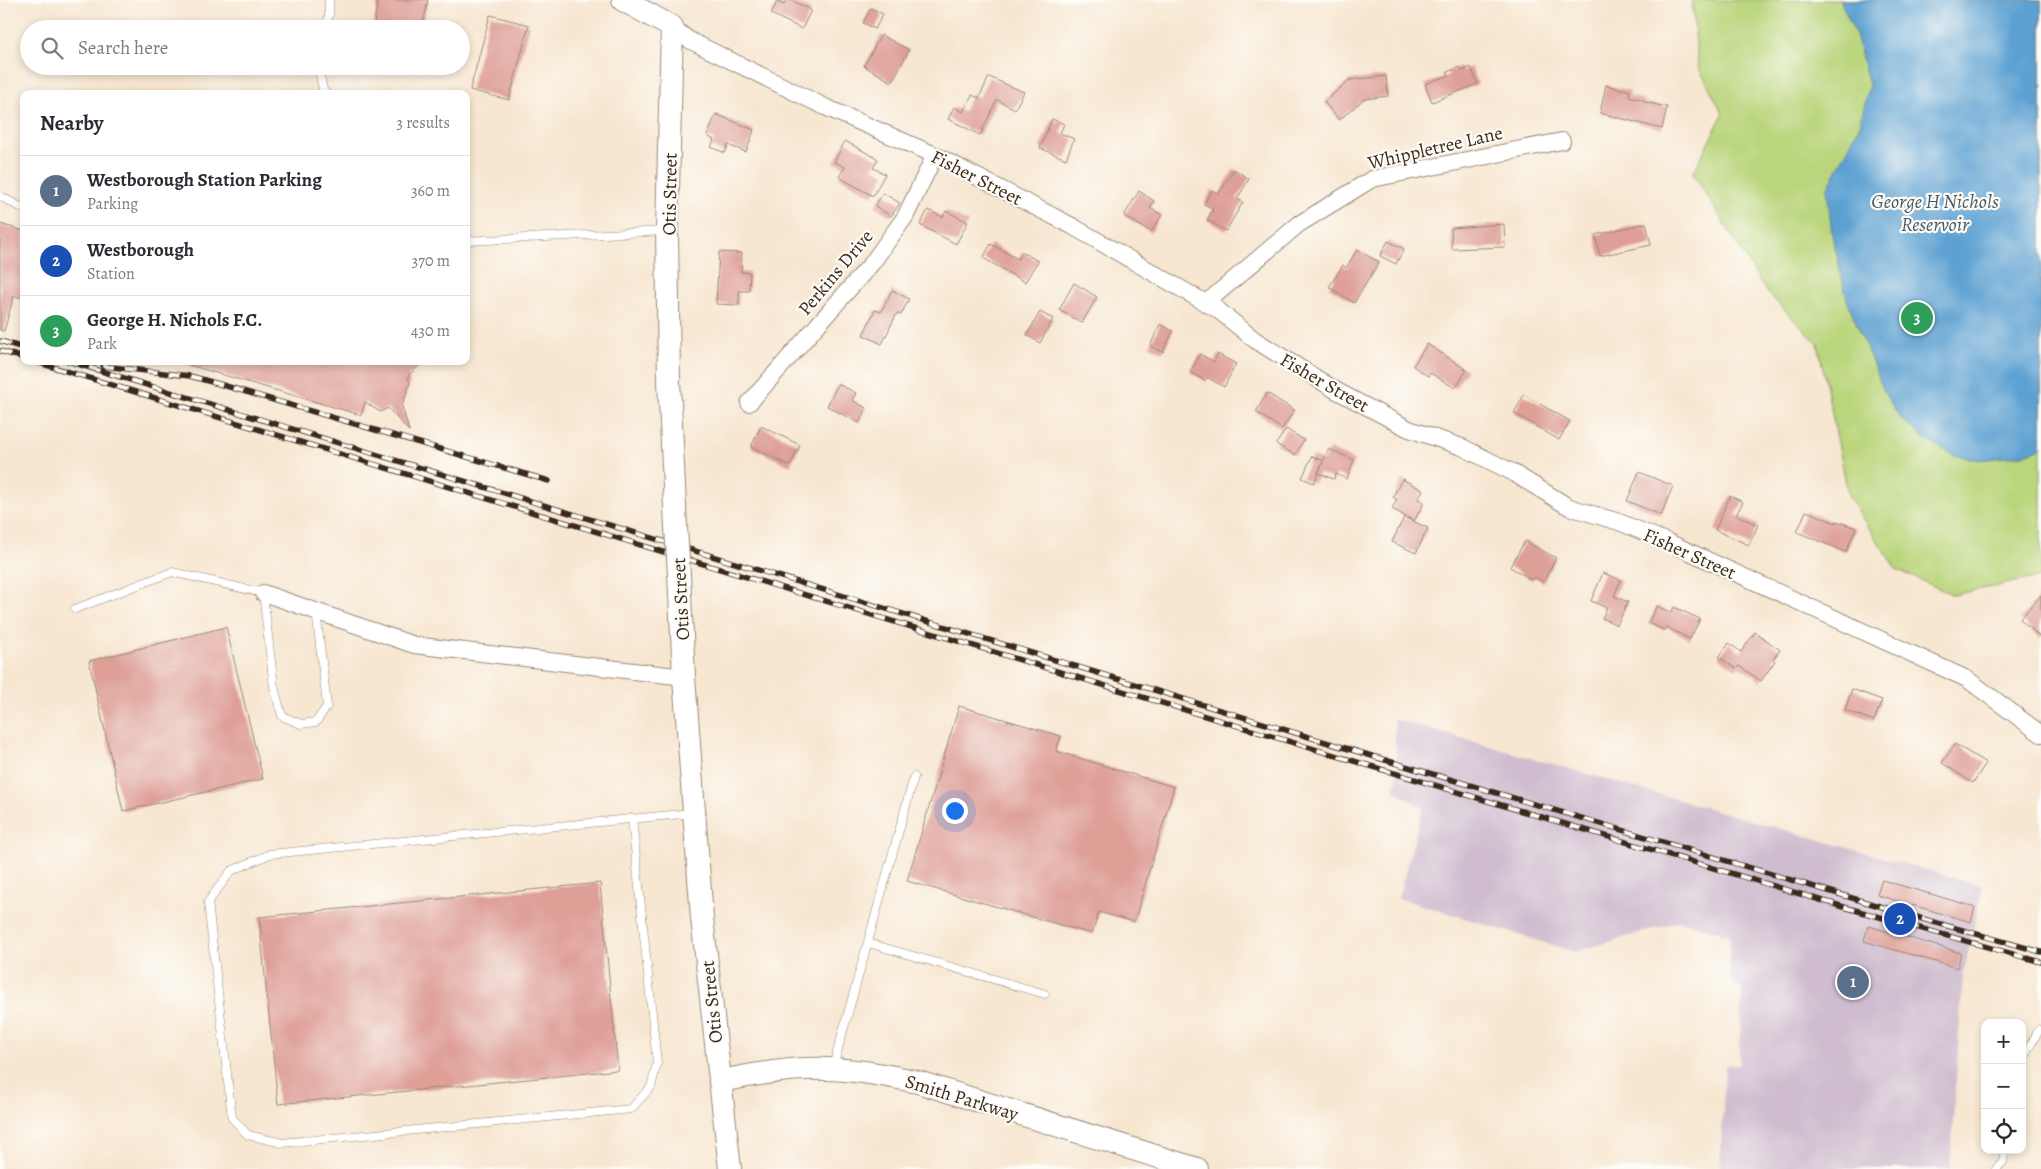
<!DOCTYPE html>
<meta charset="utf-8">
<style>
:root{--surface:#fff;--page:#f2f2f3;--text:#2b2b33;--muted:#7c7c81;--line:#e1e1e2;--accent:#d1495b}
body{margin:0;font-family:Alegreya,serif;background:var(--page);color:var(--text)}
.controls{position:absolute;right:15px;bottom:15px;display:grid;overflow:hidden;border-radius:10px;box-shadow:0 2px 8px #0003}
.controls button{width:45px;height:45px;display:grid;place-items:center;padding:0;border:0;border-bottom:1px solid var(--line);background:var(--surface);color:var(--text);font:25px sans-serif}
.you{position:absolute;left:954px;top:810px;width:18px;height:18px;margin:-12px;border:4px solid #fff;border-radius:50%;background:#1a73e8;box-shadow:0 0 0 8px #1a73e833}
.badge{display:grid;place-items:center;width:32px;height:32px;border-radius:50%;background:var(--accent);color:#fff;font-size:16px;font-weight:700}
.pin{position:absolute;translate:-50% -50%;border:2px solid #fff;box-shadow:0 1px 5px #0006}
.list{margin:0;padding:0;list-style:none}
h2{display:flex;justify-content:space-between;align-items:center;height:65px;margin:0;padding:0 20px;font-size:21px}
h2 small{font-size:16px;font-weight:400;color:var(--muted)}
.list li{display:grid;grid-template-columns:32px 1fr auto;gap:15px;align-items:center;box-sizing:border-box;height:70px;padding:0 20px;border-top:1px solid var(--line)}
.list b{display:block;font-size:19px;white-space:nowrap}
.list p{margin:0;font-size:16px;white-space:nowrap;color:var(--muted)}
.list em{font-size:16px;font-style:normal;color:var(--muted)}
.icon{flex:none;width:28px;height:28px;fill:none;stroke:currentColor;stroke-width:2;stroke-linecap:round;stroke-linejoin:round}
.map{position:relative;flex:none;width:2041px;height:1169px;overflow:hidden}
.search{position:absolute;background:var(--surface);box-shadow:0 2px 8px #0003;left:20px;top:20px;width:450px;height:55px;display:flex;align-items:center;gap:12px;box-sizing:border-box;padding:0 18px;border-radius:28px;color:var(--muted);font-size:19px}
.panel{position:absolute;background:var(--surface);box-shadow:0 2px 8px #0003;left:20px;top:90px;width:450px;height:275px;border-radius:10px}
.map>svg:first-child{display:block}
.industrial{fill:#cfbdcf}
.green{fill:#bad57b;stroke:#7a804c}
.water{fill:#5da1d2;stroke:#4c6678}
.building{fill:#de9f97}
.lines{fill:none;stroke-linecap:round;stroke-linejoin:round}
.lane-casing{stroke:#987;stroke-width:9}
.street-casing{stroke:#987;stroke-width:18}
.secondary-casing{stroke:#987;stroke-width:24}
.lane{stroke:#fff;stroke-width:8}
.street{stroke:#fff;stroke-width:16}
.secondary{stroke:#fff;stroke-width:22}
.rail-casing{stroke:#3b2a1e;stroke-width:5.5}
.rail{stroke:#fdfcf7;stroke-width:4;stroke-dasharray:11;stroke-linecap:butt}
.secondary-bridge-casing{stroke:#987;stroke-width:24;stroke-linecap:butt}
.secondary-bridge{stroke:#fff;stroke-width:22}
.labels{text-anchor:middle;stroke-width:4.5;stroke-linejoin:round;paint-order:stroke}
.street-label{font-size:19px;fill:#3b2a1e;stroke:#fdfcf7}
.water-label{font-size:20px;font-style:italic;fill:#495a66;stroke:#fdfcf7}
</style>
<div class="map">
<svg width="2041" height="1169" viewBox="0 0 2041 1169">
<rect width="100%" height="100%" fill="#fdfcf7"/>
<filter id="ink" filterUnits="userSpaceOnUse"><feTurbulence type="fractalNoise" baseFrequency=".02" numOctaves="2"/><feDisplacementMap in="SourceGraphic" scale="10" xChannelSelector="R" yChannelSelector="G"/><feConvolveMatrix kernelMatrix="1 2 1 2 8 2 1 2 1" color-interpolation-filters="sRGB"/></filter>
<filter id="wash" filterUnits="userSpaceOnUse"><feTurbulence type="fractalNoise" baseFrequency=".0096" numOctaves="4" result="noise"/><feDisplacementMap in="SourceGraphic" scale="20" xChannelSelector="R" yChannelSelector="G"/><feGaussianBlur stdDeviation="1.12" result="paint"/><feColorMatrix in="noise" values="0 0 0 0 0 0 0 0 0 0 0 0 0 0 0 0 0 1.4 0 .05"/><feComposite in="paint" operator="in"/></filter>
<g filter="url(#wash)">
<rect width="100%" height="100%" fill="#f7e6d0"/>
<polygon class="industrial" points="1394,719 1983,886 1963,975 1950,1169 1720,1169 1725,1065 1739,1064 1742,989 1729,980 1730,935 1680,921 1575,952 1398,898 1423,808 1394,790 1397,781"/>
<polygon class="green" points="1692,0 2041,0 2041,574 2039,577 1953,595 1896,569 1849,498 1818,344 1766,291 1693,173 1723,114 1698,66"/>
<polygon class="water" points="1840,0 2041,0 2041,448 2023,455 1980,460 1954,455 1925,439 1902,420 1886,396 1848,303 1832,235 1827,189 1860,125 1869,85 1856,35"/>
<g id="blocks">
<g class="building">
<polygon points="378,0 428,0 422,29 373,29"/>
<polygon points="786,0 791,0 811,10 802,29 771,14 777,2 784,5"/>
<polygon points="871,8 883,14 875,29 863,23"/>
<polygon points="490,15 529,25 509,100 470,90"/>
<polygon points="881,35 909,50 892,82 864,66"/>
<polygon points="1460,67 1462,71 1471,67 1478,84 1432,102 1425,84 1449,75 1447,72"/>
<polygon points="1386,76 1388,96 1364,99 1339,120 1324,102 1349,80"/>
<polygon points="989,77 1024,92 1015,109 997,100 980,135 948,119 954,107 963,112 972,95 979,98"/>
<polygon points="1606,85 1630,91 1629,96 1644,100 1644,102 1667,107 1662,129 1600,113"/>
<polygon points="716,114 754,130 746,152 728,145 725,153 711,147 714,140 707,136"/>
<polygon points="1052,119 1064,124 1060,133 1074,139 1066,159 1040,148"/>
<polygon points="845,141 878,159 873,168 885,174 873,196 839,177 845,167 834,162"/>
<polygon points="1234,169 1249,179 1237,199 1243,202 1226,231 1207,220 1213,209 1204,204 1212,190 1219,194"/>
<polygon points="1139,191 1154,201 1150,208 1162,215 1151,232 1124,216"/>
<polygon points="883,193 900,203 891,216 875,206"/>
<polygon points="928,210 943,217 946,211 968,222 956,244 920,225"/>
<polygon points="1646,223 1651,245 1600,256 1595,235"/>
<polygon points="0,224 24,231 24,298 14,296 4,331 0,330"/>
<polygon points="1504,224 1505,247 1452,249 1451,228"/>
<polygon points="1388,241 1404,249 1396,264 1380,256"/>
<polygon points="991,244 1018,259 1022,252 1038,261 1025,282 983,258"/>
<polygon points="1357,250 1379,262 1354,303 1329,287 1343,265 1346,268"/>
<polygon points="719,252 742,253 741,272 750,273 749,291 739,291 739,305 716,304"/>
<polygon points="1074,283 1097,297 1082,323 1059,310"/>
<polygon points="892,290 909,299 901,315 897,313 882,344 863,335 875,310 881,312"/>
<polygon points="1040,312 1053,319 1040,343 1027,335"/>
<polygon points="1160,324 1173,331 1163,352 1150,346"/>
<polygon points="1427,344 1467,370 1455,388 1430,373 1428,376 1413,366"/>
<polygon points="1200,354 1214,362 1218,354 1236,364 1224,387 1207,377 1205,381 1190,372"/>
<polygon points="190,361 424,361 408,376 410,383 402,406 409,431 388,408 380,412 365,402 361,415 189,365"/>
<polygon points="838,384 856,393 852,400 866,408 859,423 827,406"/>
<polygon points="1267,393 1294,410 1282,429 1256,412"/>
<polygon points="1524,395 1570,421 1559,440 1514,413"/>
<polygon points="761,426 800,445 790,466 751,447"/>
<polygon points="1286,429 1304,440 1295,455 1276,444"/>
<polygon points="1329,449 1354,460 1347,479 1336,474 1334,479 1318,473 1323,462 1314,483 1302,478 1312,456 1323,461"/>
<polygon points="1639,472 1673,486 1661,515 1627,501"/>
<polygon points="1402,479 1423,490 1418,499 1424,503 1414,521 1392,509 1397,499 1393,497"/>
<polygon points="1730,496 1743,502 1736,515 1758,525 1749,545 1715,530"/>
<polygon points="1806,511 1836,523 1836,521 1856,528 1846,552 1797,532"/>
<polygon points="1404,517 1428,528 1416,553 1392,542"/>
<polygon points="1525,541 1556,558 1543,582 1534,577 1532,580 1510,567"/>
<polygon points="1603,573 1621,580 1614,596 1628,602 1617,625 1602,618 1607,608 1591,601"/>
<polygon points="2041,595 2041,638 2020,619"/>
<polygon points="1657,606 1671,613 1674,607 1700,619 1690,639 1666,627 1664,630 1648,623"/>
<polygon points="226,627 263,779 123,811 89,661"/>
<polygon points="1755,632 1780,650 1773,659 1775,661 1761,681 1739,666 1736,669 1719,657 1729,643 1741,652"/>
<polygon points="1852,689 1882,700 1874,721 1845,710"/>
<polygon points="959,706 1061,736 1056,751 1174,787 1134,922 1099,912 1092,934 907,881"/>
<polygon points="1955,744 1986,763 1973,783 1942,763"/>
<polygon points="1882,880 1975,907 1971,922 1877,895"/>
<polygon points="600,883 618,1070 278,1104 259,917"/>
<polygon points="1868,926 1961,953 1957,968 1864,941"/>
</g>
</g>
</g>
<g filter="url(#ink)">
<use href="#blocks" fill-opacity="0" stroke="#987" stroke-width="1"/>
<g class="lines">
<defs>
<g id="lane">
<polyline points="326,29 329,14 329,0"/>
<polyline points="318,66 323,90 327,94"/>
<polyline points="0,196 24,209"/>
<polyline points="466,241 665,231"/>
<polyline points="75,609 172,572 263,593 274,687 282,716 301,724 316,722 327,706 316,611"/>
<polyline points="632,818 657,1063 651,1087 631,1109 282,1143 248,1135 232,1118 208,902 231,871 270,854 692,813"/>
<polyline points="868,943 1045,994"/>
<polyline points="2022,1060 2039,1030 2041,1030"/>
<polyline points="833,1067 914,777"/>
<polyline points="1996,1169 2003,1162 2005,1150"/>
</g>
<g id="street">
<polyline points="672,27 689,40 825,107 935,155 1072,226 1218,310 1255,340 1337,391 1409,429 1462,447 1512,472 1569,507 1619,522 1668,542 1967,679 2041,734"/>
<polyline points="1206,303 1299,224 1372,179 1562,141"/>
<polyline points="749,403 872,263 905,217 935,155"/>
<polyline points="263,593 414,645 684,677"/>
</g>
<g id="secondary">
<polyline points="623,0 672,27 667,230 669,381 676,528"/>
<polyline points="679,574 684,677 702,918 730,1169"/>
<path d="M720 1081C748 1076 776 1070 804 1069 843 1067 881 1074 918 1082L1197 1169"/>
</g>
</defs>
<use href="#lane" class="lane-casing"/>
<use href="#street" class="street-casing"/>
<use href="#secondary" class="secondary-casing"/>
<use href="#lane" class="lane"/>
<use href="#street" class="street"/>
<use href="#secondary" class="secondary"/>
<defs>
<g id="rail">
<polyline points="0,341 24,348"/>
<polyline points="0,351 24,358"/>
<polyline points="33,361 1367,765 1844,907 2041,962"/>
<polyline points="68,361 1395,763 1930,921 2041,952"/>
<polyline points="103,366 190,376 219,384 549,481"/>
</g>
</defs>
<use href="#rail" class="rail-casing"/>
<use href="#rail" class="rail"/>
<defs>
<polyline id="secondary-bridge" points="676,528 679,574"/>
</defs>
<use href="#secondary-bridge" class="secondary-bridge-casing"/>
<use href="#secondary-bridge" class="secondary-bridge"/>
</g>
</g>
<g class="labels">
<g class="street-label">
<text transform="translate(1435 147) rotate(-13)" y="7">Whippletree Lane</text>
<text transform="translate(977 177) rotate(27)" y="7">Fisher Street</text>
<text transform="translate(669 194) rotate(-89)" y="7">Otis Street</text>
<text transform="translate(835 272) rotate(-50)" y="7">Perkins Drive</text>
<text transform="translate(1325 382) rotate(30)" y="7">Fisher Street</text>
<text transform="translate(1690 553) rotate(24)" y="7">Fisher Street</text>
<text transform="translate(680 599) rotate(-93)" y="7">Otis Street</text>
<text transform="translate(711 1002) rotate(-96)" y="7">Otis Street</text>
<text transform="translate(962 1097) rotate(17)" y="7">Smith Parkway</text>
</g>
<g class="water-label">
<text x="1935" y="208">George H Nichols<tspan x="1935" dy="23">Reservoir</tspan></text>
</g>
</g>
</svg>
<div class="controls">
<button>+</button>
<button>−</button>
<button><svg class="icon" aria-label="locate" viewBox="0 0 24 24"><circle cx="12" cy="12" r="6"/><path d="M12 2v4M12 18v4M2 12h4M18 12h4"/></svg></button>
</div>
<div class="you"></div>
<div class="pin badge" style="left:1853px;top:982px;background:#5c6f8a">1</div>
<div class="pin badge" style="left:1900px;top:919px;background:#1a4fb4">2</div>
<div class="pin badge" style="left:1917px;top:318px;background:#2e9e5b">3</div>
<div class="search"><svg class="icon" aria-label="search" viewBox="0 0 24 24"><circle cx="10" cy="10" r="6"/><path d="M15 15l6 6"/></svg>Search here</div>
<section class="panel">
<h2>Nearby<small>3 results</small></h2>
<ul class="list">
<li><span class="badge" style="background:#5c6f8a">1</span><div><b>Westborough Station Parking</b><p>Parking</p></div><em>360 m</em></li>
<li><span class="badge" style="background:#1a4fb4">2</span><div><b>Westborough</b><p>Station</p></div><em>370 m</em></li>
<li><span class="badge" style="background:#2e9e5b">3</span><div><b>George H. Nichols F.C.</b><p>Park</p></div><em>430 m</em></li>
</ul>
</section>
</div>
